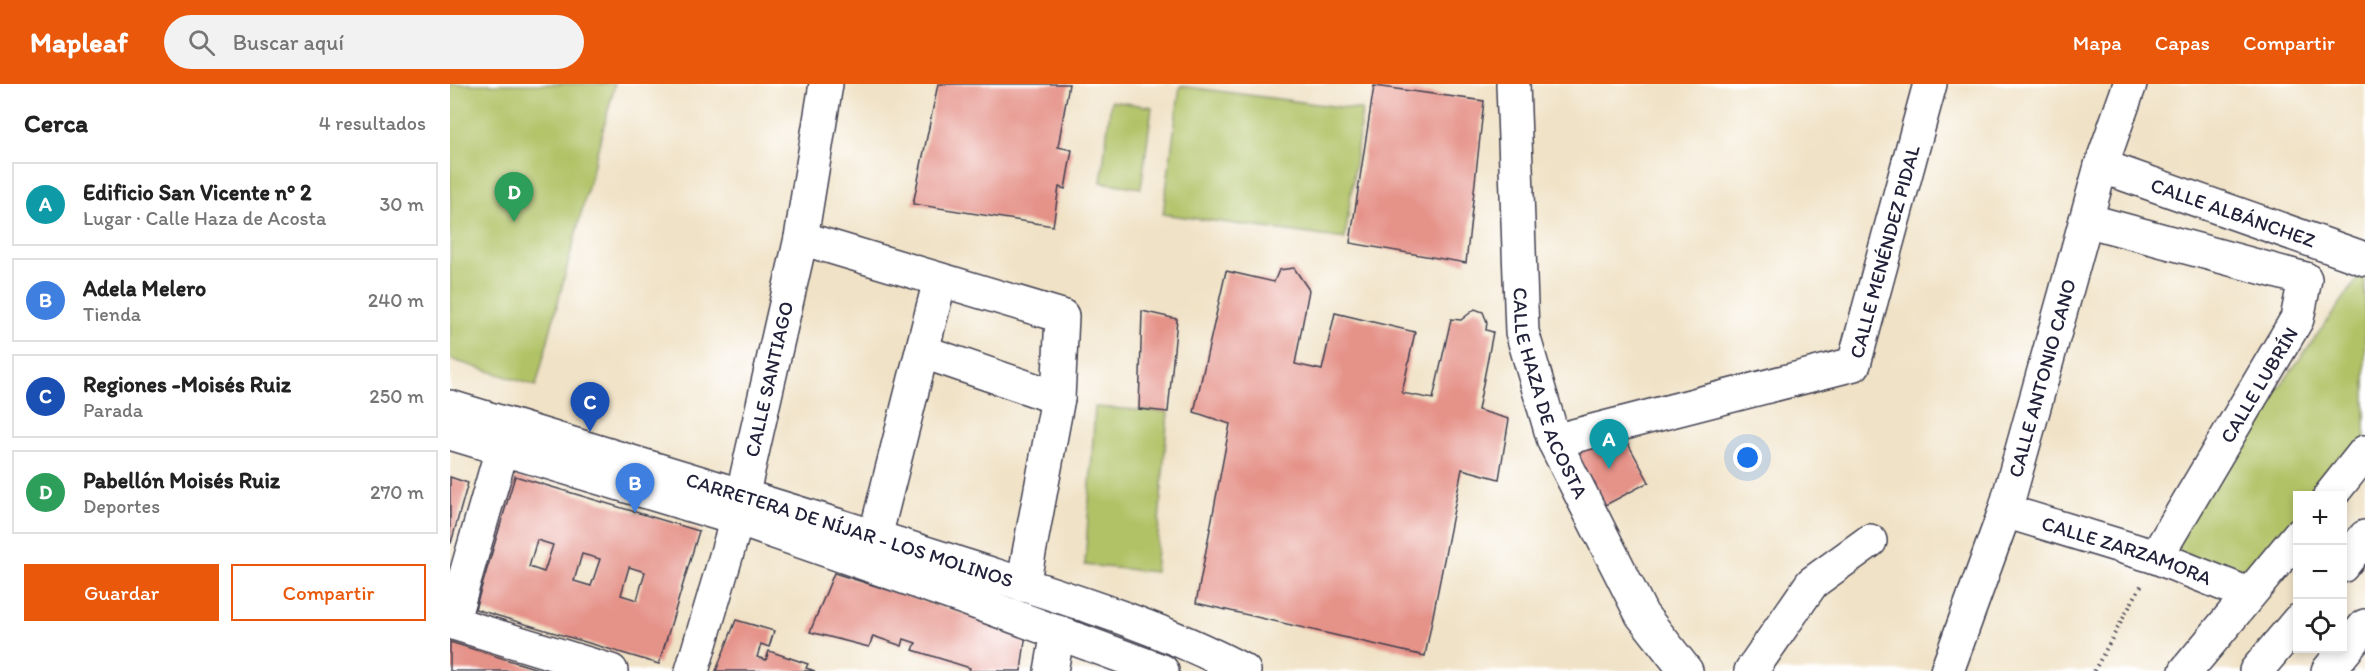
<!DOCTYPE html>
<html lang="es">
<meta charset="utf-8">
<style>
:root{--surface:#fff;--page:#f2f2f2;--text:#222;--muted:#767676;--line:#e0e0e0;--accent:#ea580c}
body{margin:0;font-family:Itim,sans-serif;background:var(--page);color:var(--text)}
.controls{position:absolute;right:18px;bottom:18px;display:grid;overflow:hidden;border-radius:0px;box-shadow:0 3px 9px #0003}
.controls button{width:54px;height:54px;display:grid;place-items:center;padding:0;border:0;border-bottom:2px solid var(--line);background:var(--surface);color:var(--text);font:30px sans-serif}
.you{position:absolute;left:1298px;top:374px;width:21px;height:21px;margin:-15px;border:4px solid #fff;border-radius:50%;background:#1a73e8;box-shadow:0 0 0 9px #1a73e833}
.badge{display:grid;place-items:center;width:39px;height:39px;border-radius:50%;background:var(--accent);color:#fff;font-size:20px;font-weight:700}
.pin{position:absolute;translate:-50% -50px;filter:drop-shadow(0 2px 3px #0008)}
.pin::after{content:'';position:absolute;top:32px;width:21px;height:18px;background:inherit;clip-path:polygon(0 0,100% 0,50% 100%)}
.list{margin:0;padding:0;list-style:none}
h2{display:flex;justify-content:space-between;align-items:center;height:78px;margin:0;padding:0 24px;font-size:26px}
h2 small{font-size:20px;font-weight:400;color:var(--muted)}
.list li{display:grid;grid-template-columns:39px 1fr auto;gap:18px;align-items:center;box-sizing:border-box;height:84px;margin:0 12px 12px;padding:0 12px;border:2px solid var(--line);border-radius:0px}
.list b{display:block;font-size:22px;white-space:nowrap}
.list p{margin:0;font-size:20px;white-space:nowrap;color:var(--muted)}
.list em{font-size:20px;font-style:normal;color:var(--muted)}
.actions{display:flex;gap:12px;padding:18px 24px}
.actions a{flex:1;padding:14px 0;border:2px solid var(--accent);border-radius:0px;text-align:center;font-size:21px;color:var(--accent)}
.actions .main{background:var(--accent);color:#fff}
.icon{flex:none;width:33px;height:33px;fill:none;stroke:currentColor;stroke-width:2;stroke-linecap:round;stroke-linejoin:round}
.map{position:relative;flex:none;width:1915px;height:587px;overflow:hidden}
header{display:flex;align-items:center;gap:36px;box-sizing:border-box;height:84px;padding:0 30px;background:var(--accent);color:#fff}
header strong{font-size:28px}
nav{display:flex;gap:33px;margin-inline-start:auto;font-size:21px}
.search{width:420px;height:54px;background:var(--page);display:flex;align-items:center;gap:15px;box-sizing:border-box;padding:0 21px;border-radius:33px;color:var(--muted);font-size:22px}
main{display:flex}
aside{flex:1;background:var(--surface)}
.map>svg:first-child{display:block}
.green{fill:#b1c266;stroke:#6a7250;stroke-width:1.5}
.building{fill:#e59288;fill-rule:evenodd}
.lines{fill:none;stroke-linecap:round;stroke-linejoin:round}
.minor-casing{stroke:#413f50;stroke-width:36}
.major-casing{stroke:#413f50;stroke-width:36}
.path{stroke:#413f50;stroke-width:4;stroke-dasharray:1.5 4.5;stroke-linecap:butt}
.minor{stroke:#fff;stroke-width:33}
.major{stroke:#fff;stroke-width:33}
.labels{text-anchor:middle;stroke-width:4.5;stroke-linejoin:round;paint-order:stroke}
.street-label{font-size:20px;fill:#22223b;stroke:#fff}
</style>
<header>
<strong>Mapleaf</strong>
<div class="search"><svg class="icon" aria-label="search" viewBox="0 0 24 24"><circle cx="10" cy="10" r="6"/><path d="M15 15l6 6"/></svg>Buscar aquí</div>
<nav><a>Mapa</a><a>Capas</a><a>Compartir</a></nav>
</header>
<main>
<aside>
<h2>Cerca<small>4 resultados</small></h2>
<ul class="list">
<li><span class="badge" style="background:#0f9aa8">A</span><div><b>Edificio San Vicente nº 2</b><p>Lugar · Calle Haza de Acosta</p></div><em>30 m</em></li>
<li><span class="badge" style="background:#3f7fe0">B</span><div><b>Adela Melero</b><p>Tienda</p></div><em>240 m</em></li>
<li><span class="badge" style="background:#1a4fb4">C</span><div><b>Regiones -Moisés Ruiz</b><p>Parada</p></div><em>250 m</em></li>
<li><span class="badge" style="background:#2e9e5b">D</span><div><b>Pabellón Moisés Ruiz</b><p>Deportes</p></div><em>270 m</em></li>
</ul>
<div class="actions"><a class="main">Guardar</a><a>Compartir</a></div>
</aside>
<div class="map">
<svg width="1915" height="587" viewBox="0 0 1915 587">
<rect width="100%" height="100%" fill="#fff"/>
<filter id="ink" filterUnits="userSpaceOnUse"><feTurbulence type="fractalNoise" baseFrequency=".0167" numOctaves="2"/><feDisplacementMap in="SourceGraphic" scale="12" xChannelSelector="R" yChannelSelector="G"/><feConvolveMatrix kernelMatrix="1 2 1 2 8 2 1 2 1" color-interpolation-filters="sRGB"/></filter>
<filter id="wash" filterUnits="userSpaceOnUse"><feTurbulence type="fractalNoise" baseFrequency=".008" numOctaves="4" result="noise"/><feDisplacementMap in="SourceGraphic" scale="24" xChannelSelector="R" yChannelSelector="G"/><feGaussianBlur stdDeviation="1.35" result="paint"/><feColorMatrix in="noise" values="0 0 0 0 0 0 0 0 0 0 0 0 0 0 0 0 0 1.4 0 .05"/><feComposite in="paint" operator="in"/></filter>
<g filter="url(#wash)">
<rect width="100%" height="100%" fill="#f0e2c6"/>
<g class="green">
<polygon points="0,0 165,0 86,302 0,275"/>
<polygon points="730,2 912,26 895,155 713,130"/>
<polygon points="661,17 702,23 691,104 651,98"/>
<polygon points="1915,185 1915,365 1877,411 1848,412 1847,448 1798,510 1706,473"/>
<polygon points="645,323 718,328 705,488 635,481"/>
</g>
<g id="blocks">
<g class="building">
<polygon points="488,0 619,0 608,63 622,66 615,105 609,103 603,142 463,120"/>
<polygon points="924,2 1034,17 1016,179 900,159"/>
<polygon points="844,184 859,206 845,280 872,286 885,229 965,248 952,309 983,315 1001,235 1011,236 1025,225 1033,228 1037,238 1036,246 1043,248 1028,326 1059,335 1049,395 1012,385 975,572 746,519 780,340 744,328 776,187 824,198 829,186"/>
<polygon points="692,227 727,235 718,328 689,325"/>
<polygon points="1170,345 1199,398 1148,425 1120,372"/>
<path d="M65 392 249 447 209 580 25 525ZM87 456 103 461 94 488 79 483ZM132 470 150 475 141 502 124 497ZM179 483 195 488 187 516 171 511Z"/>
<polygon points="0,393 18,399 1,459 0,459"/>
<polygon points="384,489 576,549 571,587 519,587 520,584 463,566 466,559 454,555 452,562 423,552 419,563 360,548"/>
<polygon points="286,536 324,547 319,563 311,560 307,573 316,576 319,567 358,580 356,584 365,587 266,587"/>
<polygon points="0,558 68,579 94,587 0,587"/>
</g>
</g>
</g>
<g filter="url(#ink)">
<use href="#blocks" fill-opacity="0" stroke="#413f50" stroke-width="1.5"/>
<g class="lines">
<defs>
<g id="minor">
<path id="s1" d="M1063 0 1072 248 1104 357 1192 531 1236 587"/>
<path id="s2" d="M1651 82 1915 175"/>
<polyline points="1636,136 1855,195 1847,235 1706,473"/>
<polyline points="351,154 612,232 608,314 573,501"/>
<polyline points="474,268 608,314"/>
<path id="s3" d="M1104 357 1404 280 1480 0"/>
<polyline points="1880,412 1915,368"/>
<path id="s4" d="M1555 427 1706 473 1798 510"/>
<polyline points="425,453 490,196"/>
<polyline points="0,538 161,587"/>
<polyline points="2,539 52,365"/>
<path id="s5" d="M242 587 287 435 351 154 376 0"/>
<polyline points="601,587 608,548"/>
<polyline points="1301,587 1362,499 1420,457"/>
<path id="s6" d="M1497 587 1555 427 1651 82 1680 0"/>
<polyline points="1736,587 1848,452"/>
<polyline points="1878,587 1915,542"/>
</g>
<g id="major">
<path id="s7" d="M0 323C165 373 330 422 494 475 595 508 700 537 794 587"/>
<polyline points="0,349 287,435 514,514 712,587"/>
<polyline points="1892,482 1915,453"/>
<polyline points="1806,587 1848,537"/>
</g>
</defs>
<use href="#minor" class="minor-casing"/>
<use href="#major" class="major-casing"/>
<polyline class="path" points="1644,587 1692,500"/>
<use href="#minor" class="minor"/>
<use href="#major" class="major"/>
</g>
</g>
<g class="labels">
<g class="street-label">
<text dy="7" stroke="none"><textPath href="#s2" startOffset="140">CALLE ALBÁNCHEZ</textPath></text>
<text dy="7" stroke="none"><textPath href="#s3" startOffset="426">CALLE MENÉNDEZ PIDAL</textPath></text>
<text dy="7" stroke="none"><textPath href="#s6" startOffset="308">CALLE ANTONIO CANO</textPath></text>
<text dy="7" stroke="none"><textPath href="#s5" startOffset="302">CALLE SANTIAGO</textPath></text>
<text transform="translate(1809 301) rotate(-59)" y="7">CALLE LUBRÍN</text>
<text dy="7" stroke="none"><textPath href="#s1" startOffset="314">CALLE HAZA DE ACOSTA</textPath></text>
<text dy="7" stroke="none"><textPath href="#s7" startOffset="418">CARRETERA DE NÍJAR - LOS MOLINOS</textPath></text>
<text dy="7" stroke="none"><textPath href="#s4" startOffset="128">CALLE ZARZAMORA</textPath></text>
</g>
</g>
</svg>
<div class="controls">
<button>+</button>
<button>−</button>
<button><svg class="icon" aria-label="locate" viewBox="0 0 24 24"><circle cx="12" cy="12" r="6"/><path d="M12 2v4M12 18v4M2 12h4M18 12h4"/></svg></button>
</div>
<div class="you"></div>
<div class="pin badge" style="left:1159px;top:385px;background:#0f9aa8">A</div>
<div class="pin badge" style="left:185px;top:429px;background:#3f7fe0">B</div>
<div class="pin badge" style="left:140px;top:348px;background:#1a4fb4">C</div>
<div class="pin badge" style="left:64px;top:138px;background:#2e9e5b">D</div>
</div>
</main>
